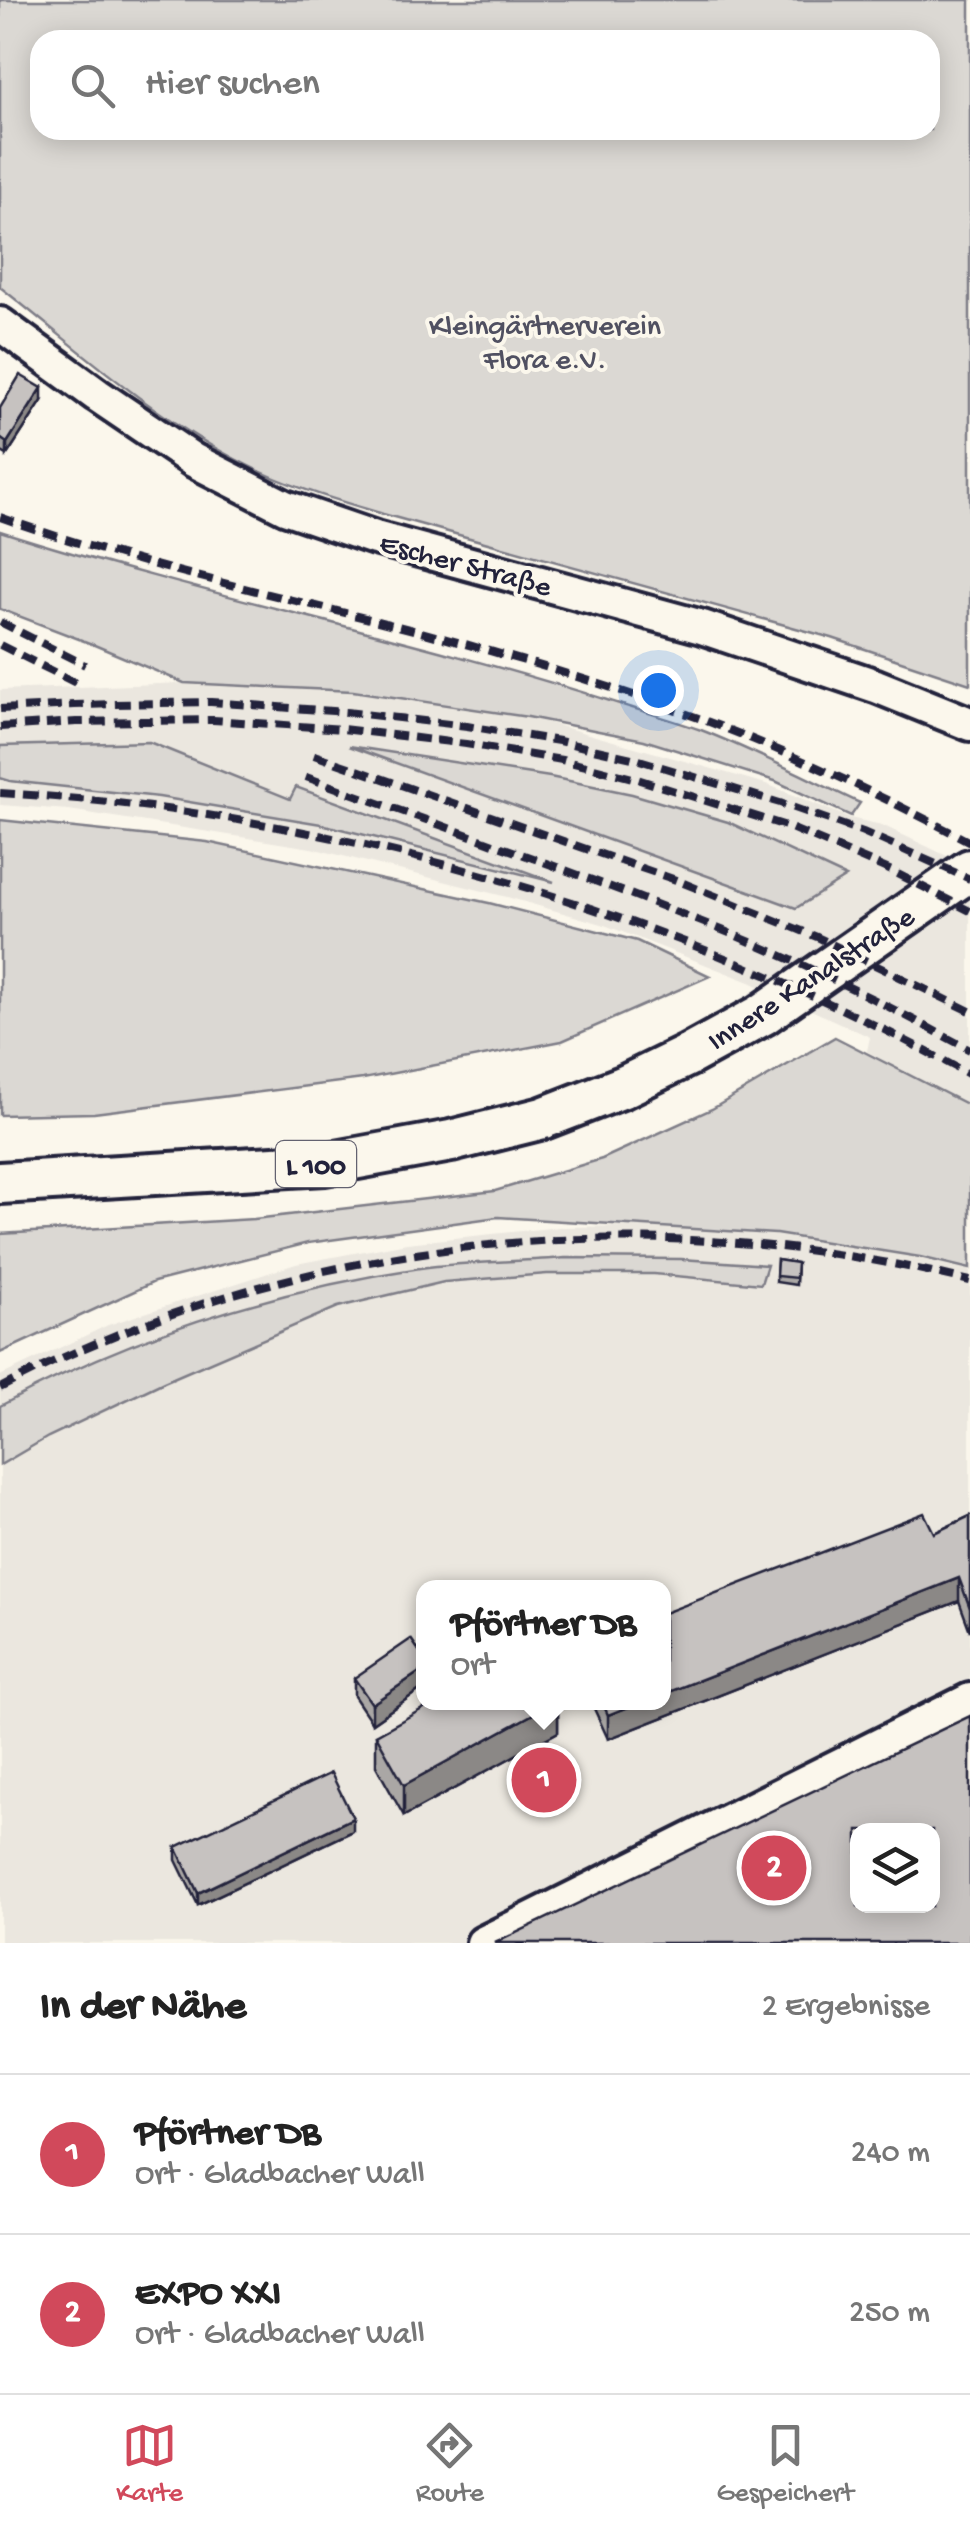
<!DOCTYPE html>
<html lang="de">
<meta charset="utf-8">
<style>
:root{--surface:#fff;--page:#f6f6f6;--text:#222;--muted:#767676;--line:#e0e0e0;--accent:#d1495b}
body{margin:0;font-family:"Gochi Hand",sans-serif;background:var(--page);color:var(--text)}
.controls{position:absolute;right:30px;bottom:30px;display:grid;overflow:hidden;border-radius:20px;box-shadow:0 5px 25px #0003}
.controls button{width:90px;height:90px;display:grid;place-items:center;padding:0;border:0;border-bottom:2px solid var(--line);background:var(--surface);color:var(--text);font:50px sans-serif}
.you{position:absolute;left:658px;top:690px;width:35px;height:35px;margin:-25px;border:8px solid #fff;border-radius:50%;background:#1a73e8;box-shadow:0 0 0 15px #1a73e833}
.badge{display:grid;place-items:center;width:65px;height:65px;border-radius:50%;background:var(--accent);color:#fff;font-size:32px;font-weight:700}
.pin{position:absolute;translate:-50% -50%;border:5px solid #fff;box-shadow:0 2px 10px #0006}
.popup{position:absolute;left:416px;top:1580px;width:255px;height:130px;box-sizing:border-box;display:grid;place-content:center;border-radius:20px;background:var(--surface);filter:drop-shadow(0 2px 8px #0005);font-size:32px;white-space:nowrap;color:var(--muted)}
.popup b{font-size:38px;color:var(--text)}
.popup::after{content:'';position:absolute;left:50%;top:100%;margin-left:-20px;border:20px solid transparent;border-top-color:var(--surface)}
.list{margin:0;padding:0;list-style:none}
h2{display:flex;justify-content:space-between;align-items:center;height:130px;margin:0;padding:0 40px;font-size:42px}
h2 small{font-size:32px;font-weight:400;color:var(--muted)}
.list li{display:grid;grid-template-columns:65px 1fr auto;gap:30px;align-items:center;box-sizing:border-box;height:160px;padding:0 40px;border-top:2px solid var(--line)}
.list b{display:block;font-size:38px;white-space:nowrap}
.list p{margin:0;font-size:32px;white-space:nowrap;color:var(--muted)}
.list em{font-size:32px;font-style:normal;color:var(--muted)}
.icon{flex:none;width:55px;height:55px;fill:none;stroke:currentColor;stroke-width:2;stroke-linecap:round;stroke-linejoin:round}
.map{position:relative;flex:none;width:970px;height:1943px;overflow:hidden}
.search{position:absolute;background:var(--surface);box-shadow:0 5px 25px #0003;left:30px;right:30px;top:30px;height:110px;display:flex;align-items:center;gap:25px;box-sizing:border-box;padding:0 35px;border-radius:30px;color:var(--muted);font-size:38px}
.sheet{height:450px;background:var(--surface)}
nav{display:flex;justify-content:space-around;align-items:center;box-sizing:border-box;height:140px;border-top:2px solid var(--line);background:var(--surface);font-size:28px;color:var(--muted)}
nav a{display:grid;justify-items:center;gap:5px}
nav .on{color:var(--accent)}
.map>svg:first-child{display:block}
.built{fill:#ebe7df;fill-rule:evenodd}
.green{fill:#dbd8d3;stroke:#7e7d87;stroke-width:2.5;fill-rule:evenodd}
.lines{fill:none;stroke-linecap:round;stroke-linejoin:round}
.minor-casing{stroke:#22223b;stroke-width:40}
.major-casing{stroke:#22223b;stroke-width:48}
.minor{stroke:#fbf7ec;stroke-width:32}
.major{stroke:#fbf7ec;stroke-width:40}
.rail{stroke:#22223b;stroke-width:8;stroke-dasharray:15 8;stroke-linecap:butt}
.wall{fill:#aaa7a5;stroke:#22223b;stroke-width:2.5}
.shaded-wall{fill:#8b8886;stroke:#22223b;stroke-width:2.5}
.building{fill:#c6c2c0;stroke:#22223b;stroke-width:2.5;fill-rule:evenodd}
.labels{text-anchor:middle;stroke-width:8;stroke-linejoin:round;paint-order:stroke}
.shield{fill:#fbf7ec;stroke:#636270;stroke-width:2.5}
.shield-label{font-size:28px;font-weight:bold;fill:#22223b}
.park-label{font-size:30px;fill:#505061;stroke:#fbf7ec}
.street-label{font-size:30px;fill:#22223b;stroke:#fbf7ec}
</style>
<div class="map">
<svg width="970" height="1943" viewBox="0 0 970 1943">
<rect width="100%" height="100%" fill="#fbf7ec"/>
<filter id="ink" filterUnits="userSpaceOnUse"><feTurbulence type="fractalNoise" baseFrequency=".01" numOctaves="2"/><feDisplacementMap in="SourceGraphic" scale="20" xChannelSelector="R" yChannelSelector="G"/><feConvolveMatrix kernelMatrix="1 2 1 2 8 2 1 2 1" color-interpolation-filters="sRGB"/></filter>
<g filter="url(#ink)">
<g class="built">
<polygon points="184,683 353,691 528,717 766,784 850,818 882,825 970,867 970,1112 867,1051 870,1037 750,982 602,924 507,897 311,848 69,810 0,805 0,690"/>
<path d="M631 1226 714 1229 776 1234 920 1257 970 1269V1943H0V1376L108 1325 296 1264 407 1243 560 1227ZM424 1588H664V1702H424ZM858 1830H932V1906H858Z"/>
</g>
<g class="green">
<path d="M0 0H970V684L832 638 383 514C337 500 290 487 247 465 156 420 79 349 0 287ZM930 40V130H40V40Z"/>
<path d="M0 531C200 595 407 636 607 700 638 710 670 719 701 730 755 751 807 778 860 803L851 816 775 781 644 740 528 717 353 691 184 683 92 644 0 609Z"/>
<polygon points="149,742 290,799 296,787 554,882 321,824 159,797 10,781 0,778 0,746"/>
<polygon points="349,746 550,777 632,794 728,822 846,877 796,908"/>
<polygon points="0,820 207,842 489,903 637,941 710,976 562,1041 363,1079 94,1113 0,1115"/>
<polygon points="835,1037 970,1106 970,1269 920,1257 776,1234 498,1217 308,1243 154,1282 0,1353 0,1234 254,1219 495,1191 602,1159 712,1109"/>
<path d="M565 1258 681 1259 767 1265 761 1284 654 1274H547L444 1282 338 1307 164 1382 48 1437 0 1465V1406C130 1336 274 1290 420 1268 467 1261 517 1262 565 1258Z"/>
</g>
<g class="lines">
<defs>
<g id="minor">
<polyline points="0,324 97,395 193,460 285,507 375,538 702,627 876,686 970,724"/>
<polyline points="483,1943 970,1700"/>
</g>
<polyline id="major" points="0,1183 325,1164 451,1141 543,1118 623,1087 689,1055 762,1015 970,870"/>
</defs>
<use href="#minor" class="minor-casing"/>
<use href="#major" class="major-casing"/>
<use href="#minor" class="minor"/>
<use href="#major" class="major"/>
<g class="rail">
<path d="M0 517C145 569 298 599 447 639 559 670 672 704 778 750 844 778 907 809 970 842"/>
<polyline points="0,622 85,665"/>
<polyline points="0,645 76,683"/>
<polyline points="0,709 75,705 211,702 346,712 467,726 559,741 636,759 780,803 863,832 970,879"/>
<polyline points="0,727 76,722 213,720 343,729 466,744 562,760 637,779 786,826 894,872 970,911"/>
<polyline points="314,755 676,880 817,937 970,1011"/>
<path d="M306 777C445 827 585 875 722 930 807 965 890 1006 970 1050"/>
<path d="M0 793C338 813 674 911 970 1075"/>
<path d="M0 1388C297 1234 647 1200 970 1281"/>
</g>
</g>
<g class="wall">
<polygon points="42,401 7,455 0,451 0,408"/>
<polygon points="777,1260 797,1263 796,1285 776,1282"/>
<polygon points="970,1516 970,1631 959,1601 608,1739 591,1702 664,1702 934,1533"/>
<polygon points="424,1658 424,1687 372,1723 354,1696 354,1678"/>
<polygon points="558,1702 558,1732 404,1816 376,1766 376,1735"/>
<polygon points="353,1831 198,1905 176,1860 176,1847"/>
</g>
<g class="shaded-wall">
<polygon points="42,388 42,401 7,455 7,443"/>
<polygon points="959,1578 959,1601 608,1739 608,1715 641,1702 664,1702 664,1694"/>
<polygon points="424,1669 424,1687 372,1723 372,1704"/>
<polygon points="555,1702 558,1702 558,1732 404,1816 404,1785"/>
<polygon points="556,1774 556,1781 536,1789 536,1782"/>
<polygon points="353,1818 353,1831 198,1905 198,1893"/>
</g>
<g class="building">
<polygon points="20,375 42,388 7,443 0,438 0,408"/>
<polygon points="777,1260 797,1263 796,1278 776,1276"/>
<polygon points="924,1513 934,1533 970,1516 970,1608 959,1578 664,1694 664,1613"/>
<polygon points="411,1639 424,1658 424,1669 372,1704 354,1678"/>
<polygon points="435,1702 555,1702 404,1785 376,1735"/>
<polygon points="602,1702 641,1702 608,1715"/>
<path d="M970 1716V1943H495ZM858 1830H932V1906H858Z"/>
<polygon points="552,1764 556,1774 536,1782 532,1773"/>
<polygon points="331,1773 353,1818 198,1893 176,1847"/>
</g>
</g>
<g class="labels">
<rect class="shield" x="276" y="1141" width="80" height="46" rx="8"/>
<g class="shield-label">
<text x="316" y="1174">L 100</text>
</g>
<g class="park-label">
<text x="545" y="334">Kleingärtnerverein<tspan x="545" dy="34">Flora e.V.</tspan></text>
</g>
<g class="street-label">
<text transform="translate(466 563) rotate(15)" y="10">Escher Straße</text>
<text transform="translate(810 977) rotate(-33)" y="10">Innere Kanalstraße</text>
</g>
</g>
</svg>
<div class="controls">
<button><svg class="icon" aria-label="layers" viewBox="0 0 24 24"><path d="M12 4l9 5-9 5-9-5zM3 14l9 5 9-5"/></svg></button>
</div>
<div class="you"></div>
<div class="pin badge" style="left:544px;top:1780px">1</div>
<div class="popup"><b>Pförtner DB</b>Ort</div>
<div class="pin badge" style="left:774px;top:1868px">2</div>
<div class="search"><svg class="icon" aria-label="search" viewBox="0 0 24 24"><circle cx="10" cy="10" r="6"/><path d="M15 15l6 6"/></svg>Hier suchen</div>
</div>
<section class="sheet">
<h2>In der Nähe<small>2 Ergebnisse</small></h2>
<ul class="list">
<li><span class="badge">1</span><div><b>Pförtner DB</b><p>Ort · Gladbacher Wall</p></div><em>240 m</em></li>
<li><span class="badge">2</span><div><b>EXPO XXI</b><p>Ort · Gladbacher Wall</p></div><em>250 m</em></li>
</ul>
</section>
<nav>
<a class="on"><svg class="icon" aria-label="map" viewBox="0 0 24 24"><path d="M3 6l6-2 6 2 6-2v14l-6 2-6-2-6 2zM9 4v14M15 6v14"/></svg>Karte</a>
<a><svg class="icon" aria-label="directions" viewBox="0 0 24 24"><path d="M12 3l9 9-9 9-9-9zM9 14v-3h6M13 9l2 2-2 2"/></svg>Route</a>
<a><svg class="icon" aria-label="saved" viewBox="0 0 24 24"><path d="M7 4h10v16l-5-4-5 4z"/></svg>Gespeichert</a>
</nav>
